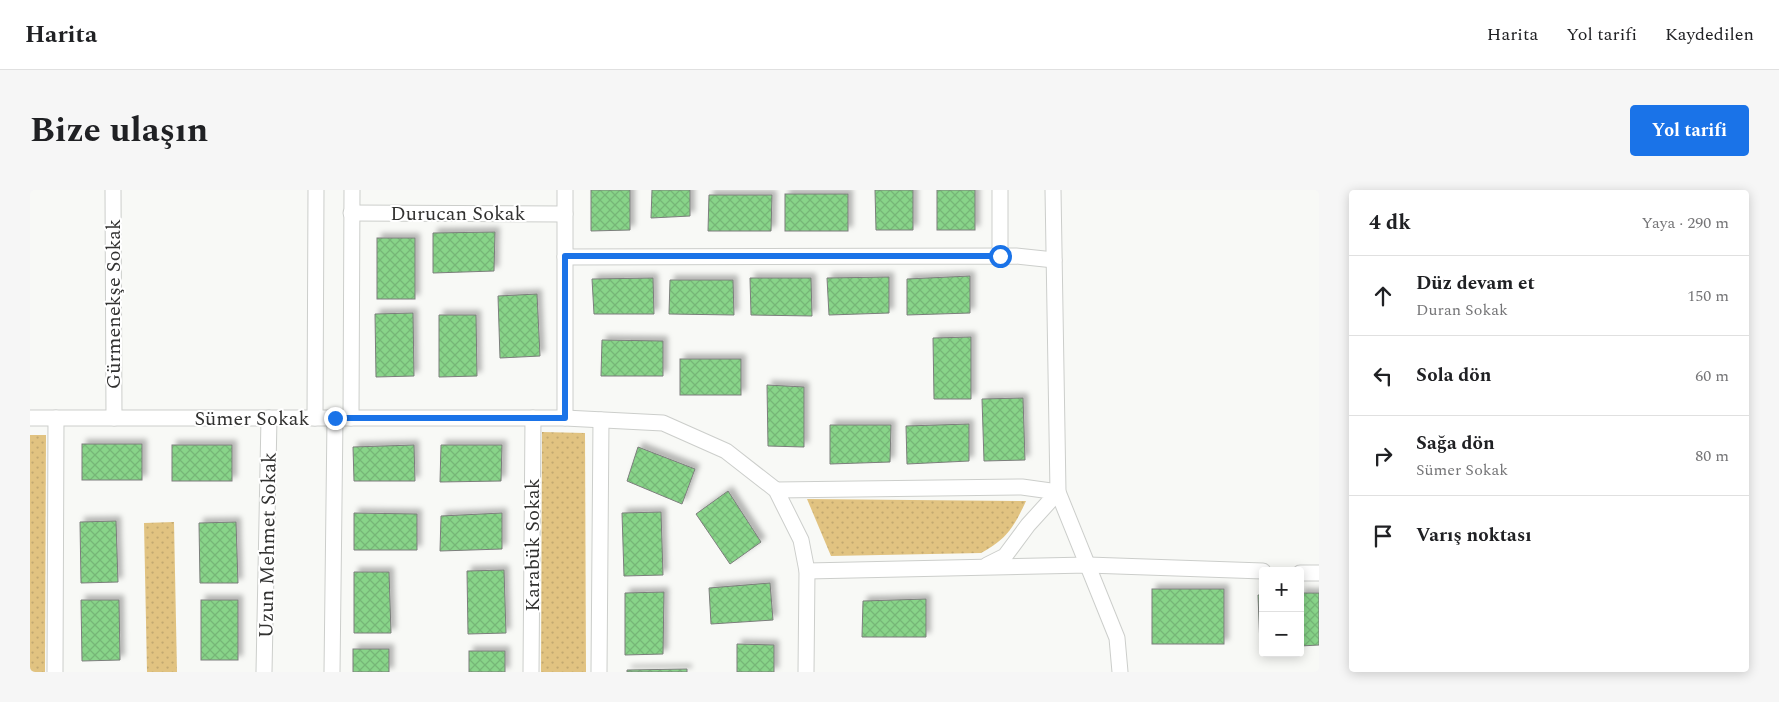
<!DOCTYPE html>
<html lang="tr">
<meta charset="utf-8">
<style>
:root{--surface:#fff;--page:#f6f6f6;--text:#202124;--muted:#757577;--line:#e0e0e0;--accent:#1a73e8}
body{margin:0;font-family:Spectral,serif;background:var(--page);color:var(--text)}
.controls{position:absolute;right:15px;bottom:15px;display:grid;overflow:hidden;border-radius:5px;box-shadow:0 2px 12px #0003}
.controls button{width:45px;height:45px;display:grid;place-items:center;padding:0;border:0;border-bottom:1px solid var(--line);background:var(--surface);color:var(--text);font:25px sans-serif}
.stop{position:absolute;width:15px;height:15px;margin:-11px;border:4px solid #1a73e8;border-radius:50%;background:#fff}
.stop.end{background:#1a73e8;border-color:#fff;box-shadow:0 1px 5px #0008}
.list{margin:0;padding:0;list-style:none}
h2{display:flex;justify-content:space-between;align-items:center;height:65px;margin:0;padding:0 20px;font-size:21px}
h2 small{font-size:16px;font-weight:400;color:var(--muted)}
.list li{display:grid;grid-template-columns:32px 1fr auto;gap:15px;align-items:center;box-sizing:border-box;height:80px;padding:0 20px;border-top:1px solid var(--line)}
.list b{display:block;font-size:19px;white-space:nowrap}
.list p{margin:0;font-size:16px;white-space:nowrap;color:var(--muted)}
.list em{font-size:16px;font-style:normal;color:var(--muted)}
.icon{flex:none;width:28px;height:28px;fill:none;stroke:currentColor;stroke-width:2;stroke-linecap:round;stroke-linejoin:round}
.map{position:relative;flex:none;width:1289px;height:482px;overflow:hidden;border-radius:5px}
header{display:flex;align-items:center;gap:30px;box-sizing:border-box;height:70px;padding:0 25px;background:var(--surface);border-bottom:1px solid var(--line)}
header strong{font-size:24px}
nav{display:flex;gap:28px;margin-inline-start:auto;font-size:18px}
.intro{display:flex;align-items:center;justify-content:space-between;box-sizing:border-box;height:120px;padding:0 30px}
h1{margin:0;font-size:35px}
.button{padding:12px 22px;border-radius:5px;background:var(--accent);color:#fff;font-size:18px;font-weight:700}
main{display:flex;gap:30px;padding:0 30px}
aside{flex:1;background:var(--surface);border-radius:5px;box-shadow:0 2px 12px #0003}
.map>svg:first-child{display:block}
.grass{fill:url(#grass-dots)}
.building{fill:url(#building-cross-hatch);stroke:#7c7e7c;filter:url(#shadow)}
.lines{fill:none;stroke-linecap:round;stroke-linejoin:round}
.street-casing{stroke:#cccecb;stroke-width:17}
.street{stroke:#fff;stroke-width:15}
.route{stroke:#1a73e8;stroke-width:6}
.labels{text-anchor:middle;stroke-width:4;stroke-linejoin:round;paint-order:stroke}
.street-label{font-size:20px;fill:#323231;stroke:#fff}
</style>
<header>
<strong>Harita</strong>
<nav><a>Harita</a><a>Yol tarifi</a><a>Kaydedilen</a></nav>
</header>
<div class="intro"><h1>Bize ulaşın</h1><a class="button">Yol tarifi</a></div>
<main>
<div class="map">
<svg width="1289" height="482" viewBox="0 0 1289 482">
<defs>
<pattern id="grass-dots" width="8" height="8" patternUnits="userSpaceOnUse" patternTransform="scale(1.25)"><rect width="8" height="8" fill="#e1c381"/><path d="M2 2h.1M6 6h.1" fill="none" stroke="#c2a870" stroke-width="1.8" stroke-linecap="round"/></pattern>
<pattern id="building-cross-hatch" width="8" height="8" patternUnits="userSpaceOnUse" patternTransform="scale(1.25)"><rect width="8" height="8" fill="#88d489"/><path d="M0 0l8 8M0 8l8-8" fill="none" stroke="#76b677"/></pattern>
<filter id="shadow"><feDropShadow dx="4.5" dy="-4.5" stdDeviation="2.5" flood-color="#0004"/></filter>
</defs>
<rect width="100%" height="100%" fill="#f8f9f6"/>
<g class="grass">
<polygon points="512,242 555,243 556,482 511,482"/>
<polygon points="0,245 16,245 15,482 0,482"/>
<path d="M777 309 996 311C984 337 977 349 951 363L801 366Z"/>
<polygon points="144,332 147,482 117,482 114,333"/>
</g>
<g class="building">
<polygon points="561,0 600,0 600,40 561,41"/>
<polygon points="622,0 660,0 660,26 621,28"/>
<polygon points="845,0 883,0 883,40 846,40"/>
<rect x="907" y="0" width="38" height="40"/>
<rect x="755" y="4" width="63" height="37"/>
<polygon points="679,5 742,5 741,41 678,41"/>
<polygon points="465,42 464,81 403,83 403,43"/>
<rect x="347" y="48" width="38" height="61"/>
<polygon points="940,86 940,123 877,125 877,89"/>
<polygon points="859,87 859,123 799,125 797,88"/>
<polygon points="623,88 624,124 564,124 562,89"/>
<polygon points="720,88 781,88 782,126 721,125"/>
<polygon points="640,90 703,90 704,125 639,124"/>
<polygon points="507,104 510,166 470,168 468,106"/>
<polygon points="383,123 384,186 346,187 345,124"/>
<polygon points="409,125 446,125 447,186 409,187"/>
<polygon points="941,147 941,209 904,209 903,148"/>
<polygon points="572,150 633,151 633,186 571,186"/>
<rect x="650" y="169" width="61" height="36"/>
<polygon points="737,195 774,197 774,257 738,256"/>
<polygon points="993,208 995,270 954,271 952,209"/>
<polygon points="939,234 939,271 877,274 876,236"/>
<polygon points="800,235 861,235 860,272 800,274"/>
<rect x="52" y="254" width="60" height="36"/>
<rect x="142" y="255" width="60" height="36"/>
<polygon points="384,255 385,291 324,291 323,257"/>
<polygon points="411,255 472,255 471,291 410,292"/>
<polygon points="608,257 665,279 652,314 597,291"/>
<polygon points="698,301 731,352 700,374 666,324"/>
<polygon points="631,322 633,385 594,386 592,323"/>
<polygon points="324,323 387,324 387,360 324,360"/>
<polygon points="472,323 472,359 410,361 411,326"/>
<polygon points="86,331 88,392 51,393 50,332"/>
<polygon points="206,332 208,393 170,393 169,333"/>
<polygon points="474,380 476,443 438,444 437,381"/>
<polygon points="324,382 359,382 361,443 324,443"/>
<polygon points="740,393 743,430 681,434 679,398"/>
<rect x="1122" y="399" width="72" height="55"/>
<polygon points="634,402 633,464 595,465 595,403"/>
<polygon points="1270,403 1289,403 1289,455 1270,456"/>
<polygon points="1228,405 1233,405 1233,457 1230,457"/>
<polygon points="896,409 896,447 832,447 833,411"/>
<polygon points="51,410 89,410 90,470 52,471"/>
<rect x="171" y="410" width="37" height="60"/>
<polygon points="707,454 744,455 744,482 707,482"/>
<rect x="323" y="459" width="36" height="23"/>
<rect x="439" y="461" width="36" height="21"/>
<polygon points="657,479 657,482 597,482 597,480"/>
</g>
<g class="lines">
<defs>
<g id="street">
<polyline points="83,0 84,228"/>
<polyline points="535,0 535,228"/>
<polyline points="970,0 970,66"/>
<polyline points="1023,0 1028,302 1087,448 1090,482"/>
<polyline points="321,23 535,24"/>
<polyline points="535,67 986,66 1024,70"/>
<polyline points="0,228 535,228 633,233 696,261 746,300 771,350 777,381 776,482"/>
<polyline points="285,228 286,0"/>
<polyline points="321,228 322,0"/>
<polyline points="746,300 992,297 1028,302 998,335 975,366 957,375"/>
<polyline points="777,381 1058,375 1233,381"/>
<polyline points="1270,383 1289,383"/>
<polyline points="25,482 26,228"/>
<polyline points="234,482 239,228"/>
<polyline points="302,482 305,228"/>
<polyline points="501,482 503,228"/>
<polyline points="569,482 571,230"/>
</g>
</defs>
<use href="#street" class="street-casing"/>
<use href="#street" class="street"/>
</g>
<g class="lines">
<polyline class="route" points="305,228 535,228 535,66 970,66"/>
</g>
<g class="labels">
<g class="street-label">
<text x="428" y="30">Durucan Sokak</text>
<text transform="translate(83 114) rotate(-90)" y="7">Gürmenekşe Sokak</text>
<text x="222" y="235">Sümer Sokak</text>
<text transform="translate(237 355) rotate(-89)" y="7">Uzun Mehmet Sokak</text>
<text transform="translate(502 355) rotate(-90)" y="7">Karabük Sokak</text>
</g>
</g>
</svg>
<div class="controls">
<button>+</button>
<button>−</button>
</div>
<div class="stop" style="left:970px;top:66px"></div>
<div class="stop end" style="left:305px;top:228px"></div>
</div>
<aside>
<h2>4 dk<small>Yaya · 290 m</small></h2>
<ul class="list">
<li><svg class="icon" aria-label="ahead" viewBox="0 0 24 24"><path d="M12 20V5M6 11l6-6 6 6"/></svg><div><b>Düz devam et</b><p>Duran Sokak</p></div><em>150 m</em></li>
<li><svg class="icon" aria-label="left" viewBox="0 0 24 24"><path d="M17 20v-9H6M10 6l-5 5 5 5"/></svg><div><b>Sola dön</b></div><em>60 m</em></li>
<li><svg class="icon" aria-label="right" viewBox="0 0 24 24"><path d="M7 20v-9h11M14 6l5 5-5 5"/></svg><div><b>Sağa dön</b><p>Sümer Sokak</p></div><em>80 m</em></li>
<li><svg class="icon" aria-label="arrive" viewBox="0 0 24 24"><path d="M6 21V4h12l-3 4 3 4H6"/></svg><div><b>Varış noktası</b></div></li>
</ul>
</aside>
</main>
